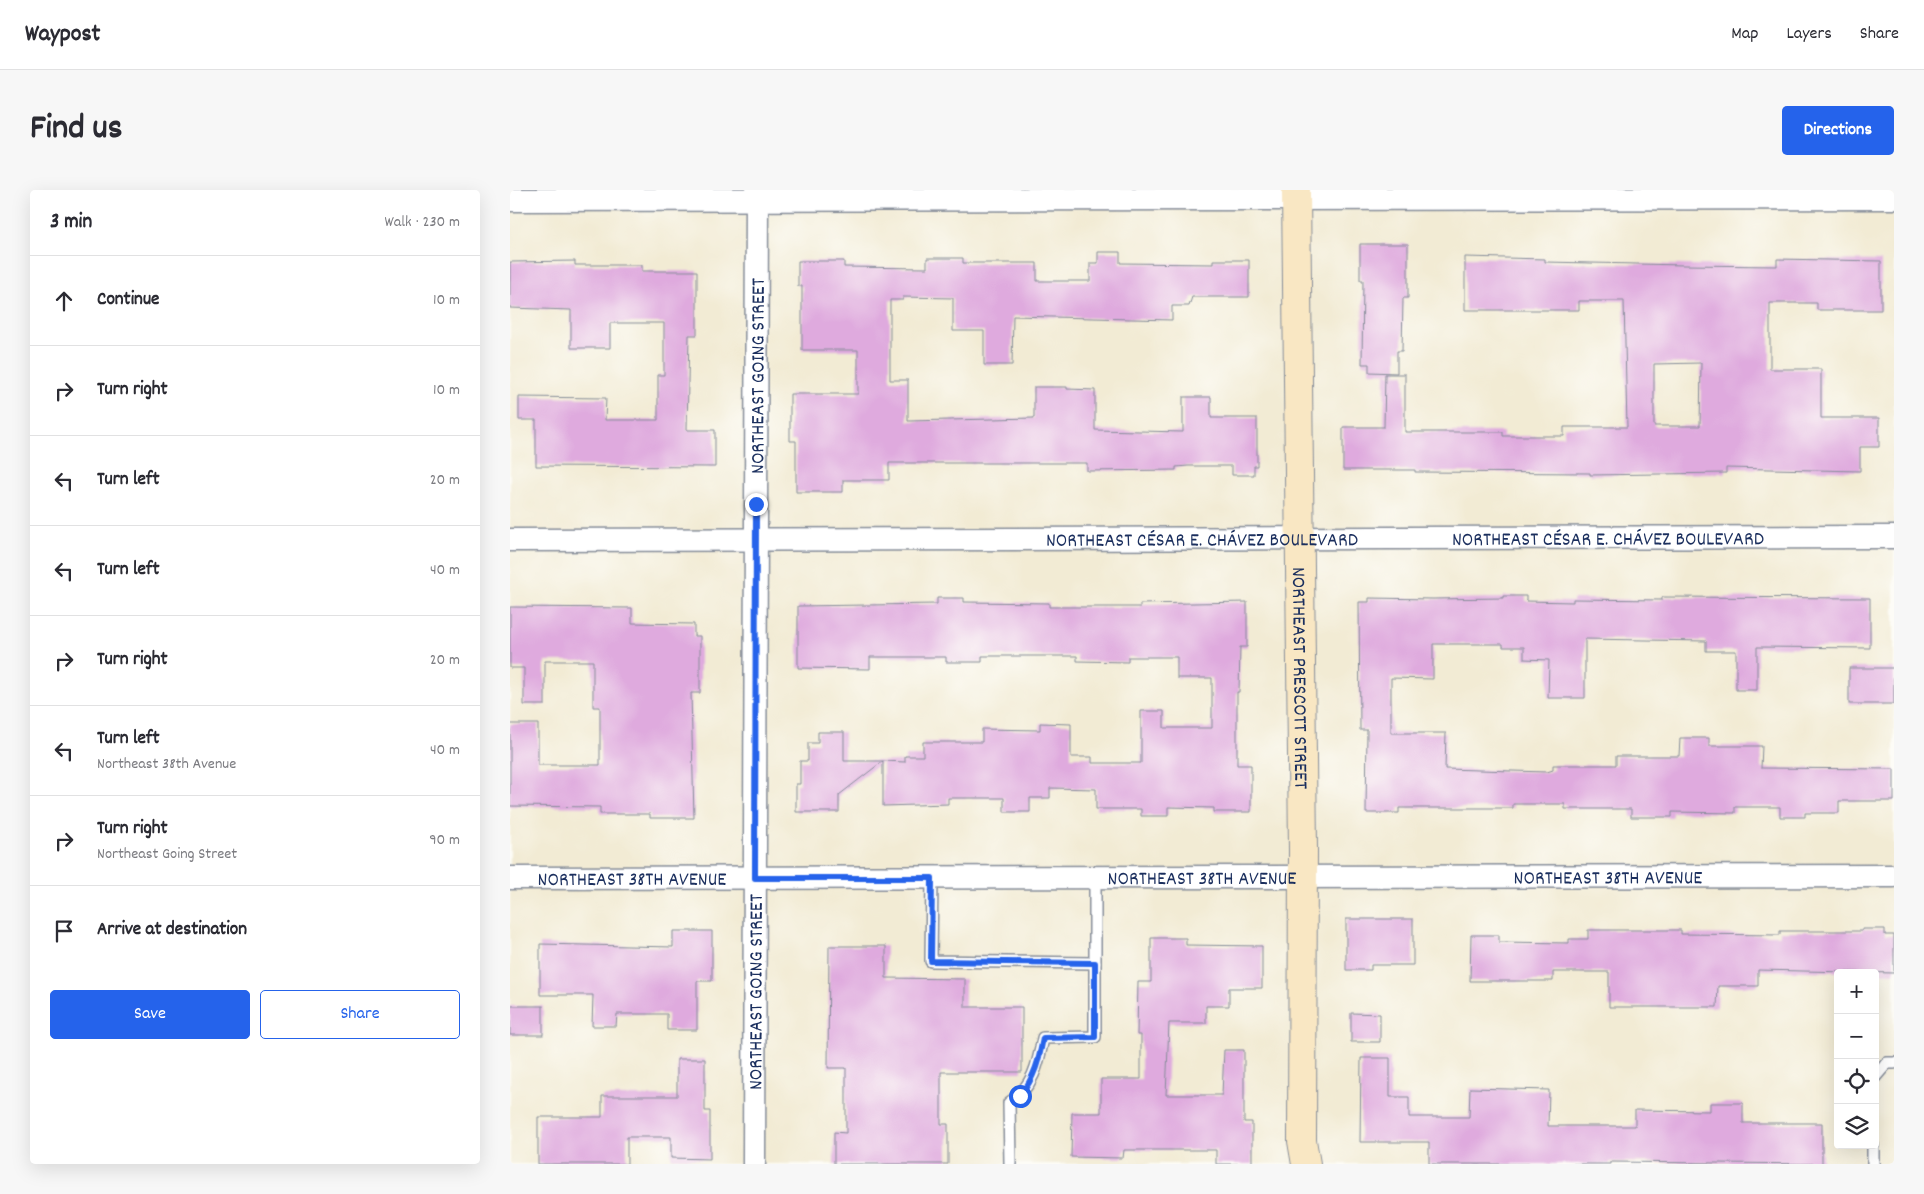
<!DOCTYPE html>
<meta charset="utf-8">
<style>
:root{--surface:#fff;--page:#f7f7f7;--text:#2b2b33;--muted:#7c7c81;--line:#e1e1e2;--accent:#2563eb}
body{margin:0;font-family:Dekko,sans-serif;background:var(--page);color:var(--text)}
.controls{position:absolute;right:15px;bottom:15px;display:grid;overflow:hidden;border-radius:5px;box-shadow:0 5px 20px #0002}
.controls button{width:45px;height:45px;display:grid;place-items:center;padding:0;border:0;border-bottom:1px solid var(--line);background:var(--surface);color:var(--text);font:25px sans-serif}
.stop{position:absolute;width:15px;height:15px;margin:-11px;border:4px solid #2563eb;border-radius:50%;background:#fff}
.stop.end{background:#2563eb;border-color:#fff;box-shadow:0 1px 5px #0008}
.list{margin:0;padding:0;list-style:none}
h2{display:flex;justify-content:space-between;align-items:center;height:65px;margin:0;padding:0 20px;font-size:21px}
h2 small{font-size:16px;font-weight:400;color:var(--muted)}
.list li{display:grid;grid-template-columns:32px 1fr auto;gap:15px;align-items:center;box-sizing:border-box;height:90px;padding:0 20px;border-top:1px solid var(--line)}
.list b{display:block;font-size:19px;white-space:nowrap}
.list p{margin:0;font-size:16px;white-space:nowrap;color:var(--muted)}
.list em{font-size:16px;font-style:normal;color:var(--muted)}
.actions{display:flex;gap:10px;padding:15px 20px}
.actions a{flex:1;padding:11px 0;border:1px solid var(--accent);border-radius:5px;text-align:center;font-size:18px;color:var(--accent)}
.actions .main{background:var(--accent);color:#fff}
.icon{flex:none;width:28px;height:28px;fill:none;stroke:currentColor;stroke-width:2;stroke-linecap:round;stroke-linejoin:round}
.map{position:relative;flex:none;width:1384px;height:974px;overflow:hidden;border-radius:5px}
header{display:flex;align-items:center;gap:30px;box-sizing:border-box;height:70px;padding:0 25px;background:var(--surface);border-bottom:1px solid var(--line)}
header strong{font-size:24px}
nav{display:flex;gap:28px;margin-inline-start:auto;font-size:18px}
.intro{display:flex;align-items:center;justify-content:space-between;box-sizing:border-box;height:120px;padding:0 30px}
h1{margin:0;font-size:35px}
.button{padding:12px 22px;border-radius:5px;background:var(--accent);color:#fff;font-size:18px;font-weight:700}
main{display:flex;gap:30px;padding:0 30px}
aside{flex:1;background:var(--surface);border-radius:5px;box-shadow:0 5px 20px #0002}
.map>svg:first-child{display:block}
.building{fill:#dfaade;fill-rule:evenodd}
.lines{fill:none;stroke-linecap:round;stroke-linejoin:round}
.lane-casing{stroke:#868d99;stroke-width:14}
.street-casing{stroke:#868d99;stroke-width:25}
.secondary-casing{stroke:#868d99;stroke-width:30}
.lane{stroke:#fff;stroke-width:11}
.street{stroke:#fff;stroke-width:22}
.secondary{stroke:#f9e7c3;stroke-width:28}
.route{stroke:#2563eb;stroke-width:6}
.labels{text-anchor:middle;stroke-width:4.5;stroke-linejoin:round;paint-order:stroke}
.street-label{font-size:20px;fill:#1b2f5e;stroke:#fdfcf7}
</style>
<header>
<strong>Waypost</strong>
<nav><a>Map</a><a>Layers</a><a>Share</a></nav>
</header>
<div class="intro"><h1>Find us</h1><a class="button">Directions</a></div>
<main>
<aside>
<h2>3 min<small>Walk · 230 m</small></h2>
<ul class="list">
<li><svg class="icon" aria-label="ahead" viewBox="0 0 24 24"><path d="M12 20V5M6 11l6-6 6 6"/></svg><div><b>Continue</b></div><em>10 m</em></li>
<li><svg class="icon" aria-label="right" viewBox="0 0 24 24"><path d="M7 20v-9h11M14 6l5 5-5 5"/></svg><div><b>Turn right</b></div><em>10 m</em></li>
<li><svg class="icon" aria-label="left" viewBox="0 0 24 24"><path d="M17 20v-9H6M10 6l-5 5 5 5"/></svg><div><b>Turn left</b></div><em>20 m</em></li>
<li><svg class="icon" aria-label="left" viewBox="0 0 24 24"><path d="M17 20v-9H6M10 6l-5 5 5 5"/></svg><div><b>Turn left</b></div><em>40 m</em></li>
<li><svg class="icon" aria-label="right" viewBox="0 0 24 24"><path d="M7 20v-9h11M14 6l5 5-5 5"/></svg><div><b>Turn right</b></div><em>20 m</em></li>
<li><svg class="icon" aria-label="left" viewBox="0 0 24 24"><path d="M17 20v-9H6M10 6l-5 5 5 5"/></svg><div><b>Turn left</b><p>Northeast 38th Avenue</p></div><em>40 m</em></li>
<li><svg class="icon" aria-label="right" viewBox="0 0 24 24"><path d="M7 20v-9h11M14 6l5 5-5 5"/></svg><div><b>Turn right</b><p>Northeast Going Street</p></div><em>90 m</em></li>
<li><svg class="icon" aria-label="arrive" viewBox="0 0 24 24"><path d="M6 21V4h12l-3 4 3 4H6"/></svg><div><b>Arrive at destination</b></div></li>
</ul>
<div class="actions"><a class="main">Save</a><a>Share</a></div>
</aside>
<div class="map">
<svg width="1384" height="974" viewBox="0 0 1384 974">
<rect width="100%" height="100%" fill="#fdfcf7"/>
<filter id="ink" filterUnits="userSpaceOnUse"><feTurbulence type="fractalNoise" baseFrequency=".02" numOctaves="2"/><feDisplacementMap in="SourceGraphic" scale="10" xChannelSelector="R" yChannelSelector="G"/><feConvolveMatrix kernelMatrix="1 2 1 2 8 2 1 2 1" color-interpolation-filters="sRGB"/></filter>
<filter id="wash" filterUnits="userSpaceOnUse"><feTurbulence type="fractalNoise" baseFrequency=".0096" numOctaves="4" result="noise"/><feDisplacementMap in="SourceGraphic" scale="20" xChannelSelector="R" yChannelSelector="G"/><feGaussianBlur stdDeviation="1.12" result="paint"/><feColorMatrix in="noise" values="0 0 0 0 0 0 0 0 0 0 0 0 0 0 0 0 0 1.4 0 .05"/><feComposite in="paint" operator="in"/></filter>
<g filter="url(#wash)">
<rect width="100%" height="100%" fill="#f2ebd4"/>
<g id="blocks">
<g class="building">
<polygon points="850,54 898,54 898,108 893,108 892,161 887,161 887,183 859,182 859,174 852,174 853,90 850,90"/>
<polygon points="588,62 610,62 610,73 703,74 703,70 739,70 739,107 682,107 679,116 662,116 662,130 503,126 502,175 474,175 474,141 443,141 443,108 393,107 393,110 380,110 380,190 398,190 398,231 524,228 524,197 557,197 557,199 585,200 585,240 673,242 673,207 701,207 701,228 747,228 747,276 744,276 744,285 722,285 722,276 678,276 666,277 666,280 577,281 577,273 379,273 379,290 333,290 333,302 286,302 286,251 280,251 280,204 348,204 348,160 292,160 292,96 288,96 288,71 334,71 334,77 417,78 417,68 453,68 453,73 527,73 527,91 580,91 580,73 588,73"/>
<path d="M955 67 1035 69V72L1174 75 1267 76V69L1371 71V120H1307V113H1260V179H1311V228H1369V257H1350V281L1216 278V283L1080 285V283L905 282V280H833V237H874L875 184H895V242H993V246H1054V237H1117L1114 111H1069V120H955ZM1191 173 1190 236H1144V174Z"/>
<polygon points="65,71 65,75 132,75 132,81 187,81 187,145 179,145 177,240 205,240 205,277 26,276 26,230 9,230 9,207 96,208 95,230 148,230 148,185 154,185 154,133 100,133 100,158 61,158 61,120 0,118 0,72"/>
<polygon points="993,406 1016,406 1016,411 1063,412 1063,409 1152,410 1152,407 1360,408 1360,458 1247,457 1247,500 1226,500 1226,461 1196,461 1196,451 1075,449 1075,508 1038,508 1039,470 1014,469 1014,457 993,457 993,454 923,454 923,489 881,488 881,543 936,543 935,579 1037,582 1043,580 1043,575 1106,575 1106,566 1169,566 1170,548 1199,548 1199,556 1252,556 1251,578 1384,579 1384,611 1329,611 1329,623 1295,623 1295,627 1270,627 1270,617 1225,617 1225,623 1162,622 1162,627 1121,627 1121,619 1055,619 1055,614 1003,614 1003,618 889,618 889,623 856,623 857,540 850,540 849,412 859,412 859,408 923,409 993,408"/>
<polygon points="427,408 454,408 454,412 539,413 539,417 630,417 630,414 737,412 737,457 730,457 729,502 727,502 727,575 741,575 741,622 704,622 704,618 658,617 658,626 631,626 631,619 586,619 586,599 540,598 540,608 520,608 520,622 494,622 494,608 438,608 438,614 373,616 373,571 395,572 395,566 413,566 413,552 472,552 472,539 530,540 530,533 561,534 561,567 582,567 582,573 631,573 631,521 654,521 654,538 702,538 702,488 667,488 667,467 618,467 618,472 567,471 567,466 472,466 472,472 436,472 436,467 360,467 360,479 288,478 288,416 427,414"/>
<polygon points="0,417 122,418 122,433 184,434 184,446 190,446 190,503 181,503 184,628 140,628 140,624 90,624 90,617 0,616 0,534 28,534 28,575 90,575 90,517 83,517 83,471 35,471 35,515 14,515 14,478 0,478"/>
<rect x="1339" y="478" width="45" height="36"/>
<polygon points="308,542 334,542 334,571 373,571 329,605 329,622 286,622 286,594 290,594 290,571 298,571 298,553 308,553"/>
<polygon points="836,729 903,729 903,775 861,775 861,780 836,780"/>
<polygon points="1352,739 1375,739 1375,745 1384,745 1384,783 1248,780 1248,796 1208,796 1207,817 1099,817 1099,782 1043,782 1043,791 960,791 961,745 989,745 989,752 1059,753 1059,749 1078,749 1078,740 1171,740 1171,744 1270,745 1270,741 1352,741"/>
<polygon points="163,741 202,741 202,791 187,791 187,840 157,840 157,824 107,824 106,836 82,836 83,805 30,805 30,754 163,757"/>
<polygon points="641,748 676,748 676,755 752,756 752,798 719,798 719,816 696,816 696,833 659,833 656,905 712,905 714,860 734,860 734,932 742,932 742,974 706,974 706,960 614,960 613,968 561,967 562,923 591,923 591,889 631,889 631,845 627,845 628,792 641,792"/>
<polygon points="319,756 376,756 376,788 455,789 455,817 512,817 512,882 431,882 431,934 438,934 438,974 324,974 324,942 336,943 336,878 318,878"/>
<rect x="0" y="816" width="33" height="29"/>
<polygon points="841,823 870,824 870,852 841,852"/>
<polygon points="851,868 880,868 880,907 899,907 899,927 959,927 960,898 1039,900 1038,936 1125,936 1125,920 1200,921 1200,913 1233,913 1233,933 1312,933 1312,974 1100,972 1100,974 919,974 919,952 850,952"/>
<polygon points="167,869 195,869 195,921 200,921 200,969 161,968 161,947 117,947 117,974 28,974 28,927 92,927 92,906 167,906"/>
</g>
</g>
</g>
<g filter="url(#ink)">
<use href="#blocks" fill-opacity="0" stroke="#868d99" stroke-width="1"/>
<g class="lines">
<defs>
<g id="lane">
<polyline points="422,688 421,771 585,773"/>
<polyline points="1365,887 1377,873 1384,873"/>
<polyline points="1363,955 1363,974"/>
<path d="M500 974 499 913C523 897 528 875 533 848L585 847V688"/>
</g>
<g id="street">
<polyline points="0,10 1384,8"/>
<path id="s1" d="M0 350 1384 347"/>
<path id="s2" d="M0 688 1384 686"/>
<path id="s3" d="M244 974 247 0"/>
</g>
<g id="secondary">
<path id="s4" d="M786 0 793 661 792 951 796 974"/>
</g>
</defs>
<use href="#lane" class="lane-casing"/>
<use href="#street" class="street-casing"/>
<use href="#secondary" class="secondary-casing"/>
<use href="#lane" class="lane"/>
<use href="#street" class="street"/>
<use href="#secondary" class="secondary"/>
</g>
</g>
<g class="lines" filter="url(#ink)">
<path class="route" d="M246 314 245 688H422L421 771 585 773V847L533 848C529 870 525 887 510 906"/>
</g>
<g class="labels">
<g class="street-label">
<text dy="7" stroke="none"><textPath href="#s3" startOffset="788">NORTHEAST GOING STREET</textPath></text>
<text dy="7" stroke="none"><textPath href="#s1" startOffset="1098">NORTHEAST CÉSAR E. CHÁVEZ BOULEVARD</textPath></text>
<text dy="7" stroke="none"><textPath href="#s1" startOffset="692">NORTHEAST CÉSAR E. CHÁVEZ BOULEVARD</textPath></text>
<text dy="7" stroke="none"><textPath href="#s4" startOffset="488">NORTHEAST PRESCOTT STREET</textPath></text>
<text dy="7" stroke="none"><textPath href="#s2" startOffset="1098">NORTHEAST 38TH AVENUE</textPath></text>
<text dy="7" stroke="none"><textPath href="#s2" startOffset="122">NORTHEAST 38TH AVENUE</textPath></text>
<text dy="7" stroke="none"><textPath href="#s2" startOffset="692">NORTHEAST 38TH AVENUE</textPath></text>
<text dy="7" stroke="none"><textPath href="#s3" startOffset="172">NORTHEAST GOING STREET</textPath></text>
</g>
</g>
</svg>
<div class="controls">
<button>+</button>
<button>−</button>
<button><svg class="icon" aria-label="locate" viewBox="0 0 24 24"><circle cx="12" cy="12" r="6"/><path d="M12 2v4M12 18v4M2 12h4M18 12h4"/></svg></button>
<button><svg class="icon" aria-label="layers" viewBox="0 0 24 24"><path d="M12 4l9 5-9 5-9-5zM3 14l9 5 9-5"/></svg></button>
</div>
<div class="stop" style="left:510px;top:906px"></div>
<div class="stop end" style="left:246px;top:314px"></div>
</div>
</main>
